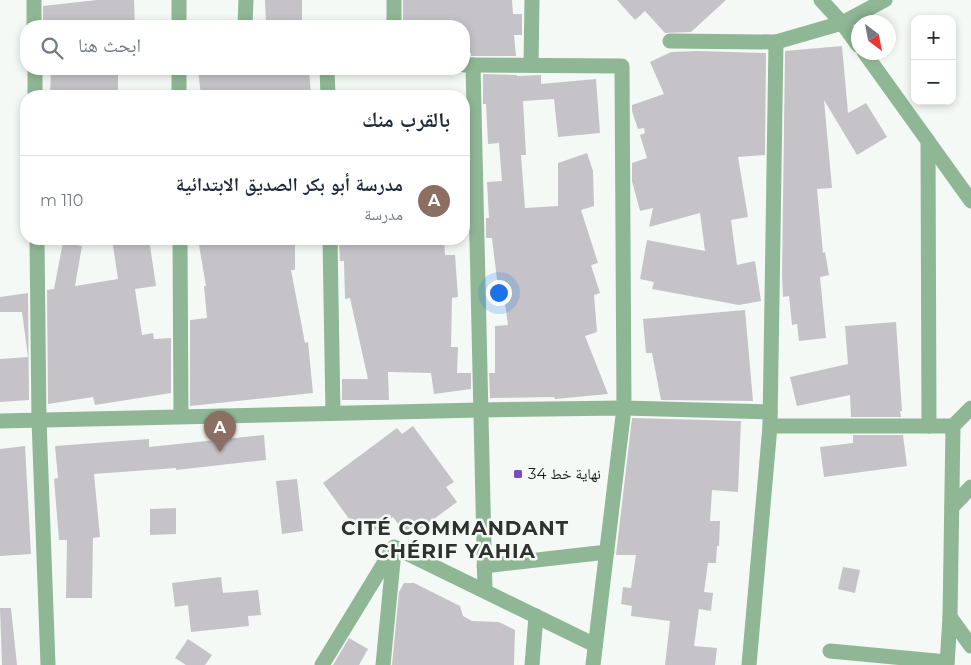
<!DOCTYPE html>
<html lang="ar">
<meta charset="utf-8">
<style>
:root{--surface:#fff;--page:#f2f2f3;--text:#1f2937;--muted:#747a83;--line:#e0e1e3;--accent:#7c3aed}
body{margin:0;font-family:Montserrat,"Noto Naskh Arabic",sans-serif;background:var(--page);color:var(--text);direction:rtl}
.controls{position:absolute;right:15px;top:15px;display:grid;overflow:hidden;border-radius:10px;box-shadow:0 2px 8px #0003}
.controls button{width:45px;height:45px;display:grid;place-items:center;padding:0;border:0;border-bottom:1px solid var(--line);background:var(--surface);color:var(--text);font:25px sans-serif}
.compass{position:absolute;left:851px;top:15px;width:45px;height:45px;border-radius:50%;background:var(--surface);box-shadow:0 2px 8px #0003;rotate:148deg}
.you{position:absolute;left:498px;top:292px;width:18px;height:18px;margin:-12px;border:4px solid #fff;border-radius:50%;background:#1a73e8;box-shadow:0 0 0 8px #1a73e833}
.badge{display:grid;place-items:center;width:32px;height:32px;border-radius:50%;background:var(--accent);color:#fff;font-size:16px;font-weight:700}
.pin{position:absolute;translate:-50% -41px;filter:drop-shadow(0 1px 2px #0008)}
.pin::after{content:'';position:absolute;top:26px;width:18px;height:15px;background:inherit;clip-path:polygon(0 0,100% 0,50% 100%)}
.list{margin:0;padding:0;list-style:none}
h2{display:flex;justify-content:space-between;align-items:center;height:65px;margin:0;padding:0 20px;font-size:21px}
h2 small{font-size:16px;font-weight:400;color:var(--muted)}
.list li{display:grid;grid-template-columns:32px 1fr auto;gap:15px;align-items:center;box-sizing:border-box;height:90px;padding:0 20px;border-top:1px solid var(--line)}
.list b{display:block;font-size:19px;white-space:nowrap}
.list p{margin:0;font-size:16px;white-space:nowrap;color:var(--muted)}
.list em{font-size:16px;font-style:normal;color:var(--muted)}
.icon{flex:none;width:28px;height:28px;fill:none;stroke:currentColor;stroke-width:2;stroke-linecap:round;stroke-linejoin:round}
.map{position:relative;flex:none;width:971px;height:665px;overflow:hidden;direction:ltr}
.search{position:absolute;background:var(--surface);box-shadow:0 2px 8px #0003;left:20px;top:20px;width:450px;height:55px;display:flex;align-items:center;gap:12px;box-sizing:border-box;padding:0 18px;border-radius:20px;color:var(--muted);font-size:19px}
.panel{position:absolute;background:var(--surface);box-shadow:0 2px 8px #0003;left:20px;top:90px;width:450px;height:155px;border-radius:20px;direction:rtl}
.map>svg:first-child{display:block}
.building{fill:#c5c3c8}
.lines{fill:none;stroke-linecap:round;stroke-linejoin:round}
.minor{stroke:#8fb795;stroke-width:15}
.poi-dot{fill:#804ac1;stroke:#f4f9f5;stroke-width:2}
.labels{text-anchor:middle;stroke-width:5;stroke-linejoin:round;paint-order:stroke}
.poi-label{font-size:15px;fill:#1a1c1a;stroke:#f4f9f5;text-anchor:start}
.district-label{font-size:20px;font-weight:bold;letter-spacing:1px;fill:#2e312e;stroke:#f4f9f5}
</style>
<div class="map">
<svg width="971" height="665" viewBox="0 0 971 665">
<rect width="100%" height="100%" fill="#f4f9f5"/>
<g class="building">
<polygon points="97,0 134,0 135,26 43,26 43,6"/>
<polygon points="265,0 302,0 302,21 266,23"/>
<polygon points="403,0 512,0 513,14 522,14 522,35 514,35 516,56 471,56 471,53 464,53 464,26 403,26"/>
<polygon points="617,0 726,0 691,32 665,33 645,11 635,20"/>
<polygon points="842,46 848,113 866,103 887,137 857,155 824,100 832,188 817,189 823,253 825,252 829,275 820,277 826,338 799,341 797,324 792,325 789,296 783,297 782,277 785,51"/>
<polygon points="698,51 766,53 765,155 738,157 748,217 731,220 737,265 755,261 761,301 739,305 652,289 654,282 640,279 647,240 705,251 700,213 649,227 653,208 640,211 632,181 632,163 647,158 640,135 645,133 644,128 638,129 632,111 632,105 664,94 650,62 671,52"/>
<polygon points="51,69 118,69 118,96 50,96"/>
<polygon points="198,69 309,69 311,96 201,96"/>
<polygon points="483,74 517,75 517,76 541,75 541,84 596,79 600,133 558,137 554,99 523,101 526,155 521,155 525,208 558,206 558,163 587,153 593,171 594,206 581,210 598,263 591,265 600,293 594,295 597,332 585,336 608,394 555,399 554,397 490,398 489,373 495,373 495,326 508,325 503,288 498,288 492,238 486,238 486,218 489,218 487,182 502,181 499,143 488,144 486,104 483,104"/>
<polygon points="112,239 149,239 156,286 135,289 142,335 153,333 154,339 171,338 171,393 95,405 93,397 48,404 47,290 54,289 63,242 82,246 75,286 118,279"/>
<polygon points="198,239 295,239 295,270 291,270 305,343 308,342 313,393 190,406 190,320 207,318 204,286 206,286"/>
<polygon points="444,239 445,255 455,255 458,297 452,298 451,347 458,347 457,373 471,373 471,389 434,394 431,373 388,372 389,400 342,400 342,379 368,379 350,298 345,299 344,261 340,261 339,242 375,241 375,243"/>
<polygon points="28,293 29,400 0,402 0,359 28,357 22,312 0,312 0,297"/>
<polygon points="745,310 753,401 661,400 652,353 646,353 643,319"/>
<polygon points="896,322 902,411 900,411 901,417 851,417 850,395 797,406 790,377 848,364 845,326"/>
<polygon points="632,418 741,421 738,492 712,490 710,521 720,521 719,546 717,546 716,563 708,563 704,592 713,593 711,611 699,609 694,646 717,648 715,665 665,665 670,621 631,616 632,606 621,604 623,587 631,588 636,555 616,555"/>
<polygon points="413,426 454,482 446,487 457,502 408,538 393,517 371,533 362,522 355,527 323,483 397,428 402,434"/>
<polygon points="264,435 266,460 176,470 176,468 94,474 100,537 93,538 92,598 66,598 67,540 59,540 54,479 58,478 55,446 149,439 149,447"/>
<polygon points="853,435 903,435 907,466 824,477 820,447 853,443"/>
<polygon points="25,446 31,554 0,556 0,449"/>
<polygon points="297,479 303,531 282,534 276,481"/>
<polygon points="176,508 176,534 150,535 150,509"/>
<polygon points="843,567 860,570 855,593 838,589"/>
<polygon points="221,577 223,593 258,590 261,615 248,616 249,626 191,632 188,605 175,607 172,583"/>
<polygon points="404,583 414,583 460,606 463,616 472,621 499,622 515,630 514,665 392,665 399,592"/>
<polygon points="0,608 11,608 17,665 2,665"/>
<polygon points="349,638 368,649 359,665 333,665"/>
<polygon points="188,639 212,655 205,665 186,665 175,658"/>
</g>
<g class="lines">
<g class="minor">
<polyline points="34,0 34,26"/>
<polyline points="179,0 179,26"/>
<polyline points="394,0 394,26"/>
<polyline points="821,0 842,23 858,45"/>
<polyline points="245,26 246,0"/>
<polyline points="670,41 776,42 842,23 885,0"/>
<polyline points="864,52 971,201"/>
<polyline points="464,65 622,66 624,408 770,412"/>
<polyline points="473,65 485,591"/>
<polyline points="531,65 532,0"/>
<polyline points="35,69 35,96"/>
<polyline points="179,69 179,96"/>
<polyline points="327,69 328,96"/>
<polyline points="928,141 929,426"/>
<polyline points="37,239 39,420 48,665"/>
<polyline points="180,239 181,416"/>
<polyline points="330,239 333,413"/>
<polyline points="0,421 480,410 624,408 593,665"/>
<polyline points="770,426 953,426"/>
<polyline points="952,507 971,487"/>
<polyline points="484,566 607,552"/>
<polyline points="950,617 971,646"/>
<polyline points="830,651 947,662"/>
<polyline points="322,665 394,547 595,645"/>
<polyline points="383,665 394,551"/>
<polyline points="532,665 536,616"/>
<polyline points="749,665 770,426 776,42"/>
<polyline points="947,665 950,617 953,426 971,408"/>
</g>
</g>
<rect class="poi-dot" x="513" y="469" width="10" height="10" rx="2.5"/>
<g class="labels">
<g class="poi-label">
<text x="528" y="479">نهاية خط 34</text>
</g>
<g class="district-label">
<text x="455" y="535">CITÉ COMMANDANT<tspan x="455" dy="23">CHÉRIF YAHIA</tspan></text>
</g>
</g>
</svg>
<div class="controls">
<button>+</button>
<button>−</button>
</div>
<svg class="compass" viewBox="-18 -18 36 36"><path d="M0-13l5 13h-10z" fill="#e53935"/><path d="M0 13l5-13h-10z" fill="#747a83"/></svg>
<div class="you"></div>
<div class="pin badge" style="left:220px;top:452px;background:#8d6e63">A</div>
<div class="search"><svg class="icon" aria-label="search" viewBox="0 0 24 24"><circle cx="10" cy="10" r="6"/><path d="M15 15l6 6"/></svg>ابحث هنا</div>
<section class="panel">
<h2>بالقرب منك<small></small></h2>
<ul class="list">
<li><span class="badge" style="background:#8d6e63">A</span><div><b>مدرسة أبو بكر الصديق الابتدائية</b><p>مدرسة</p></div><em>110 m</em></li>
</ul>
</section>
</div>
